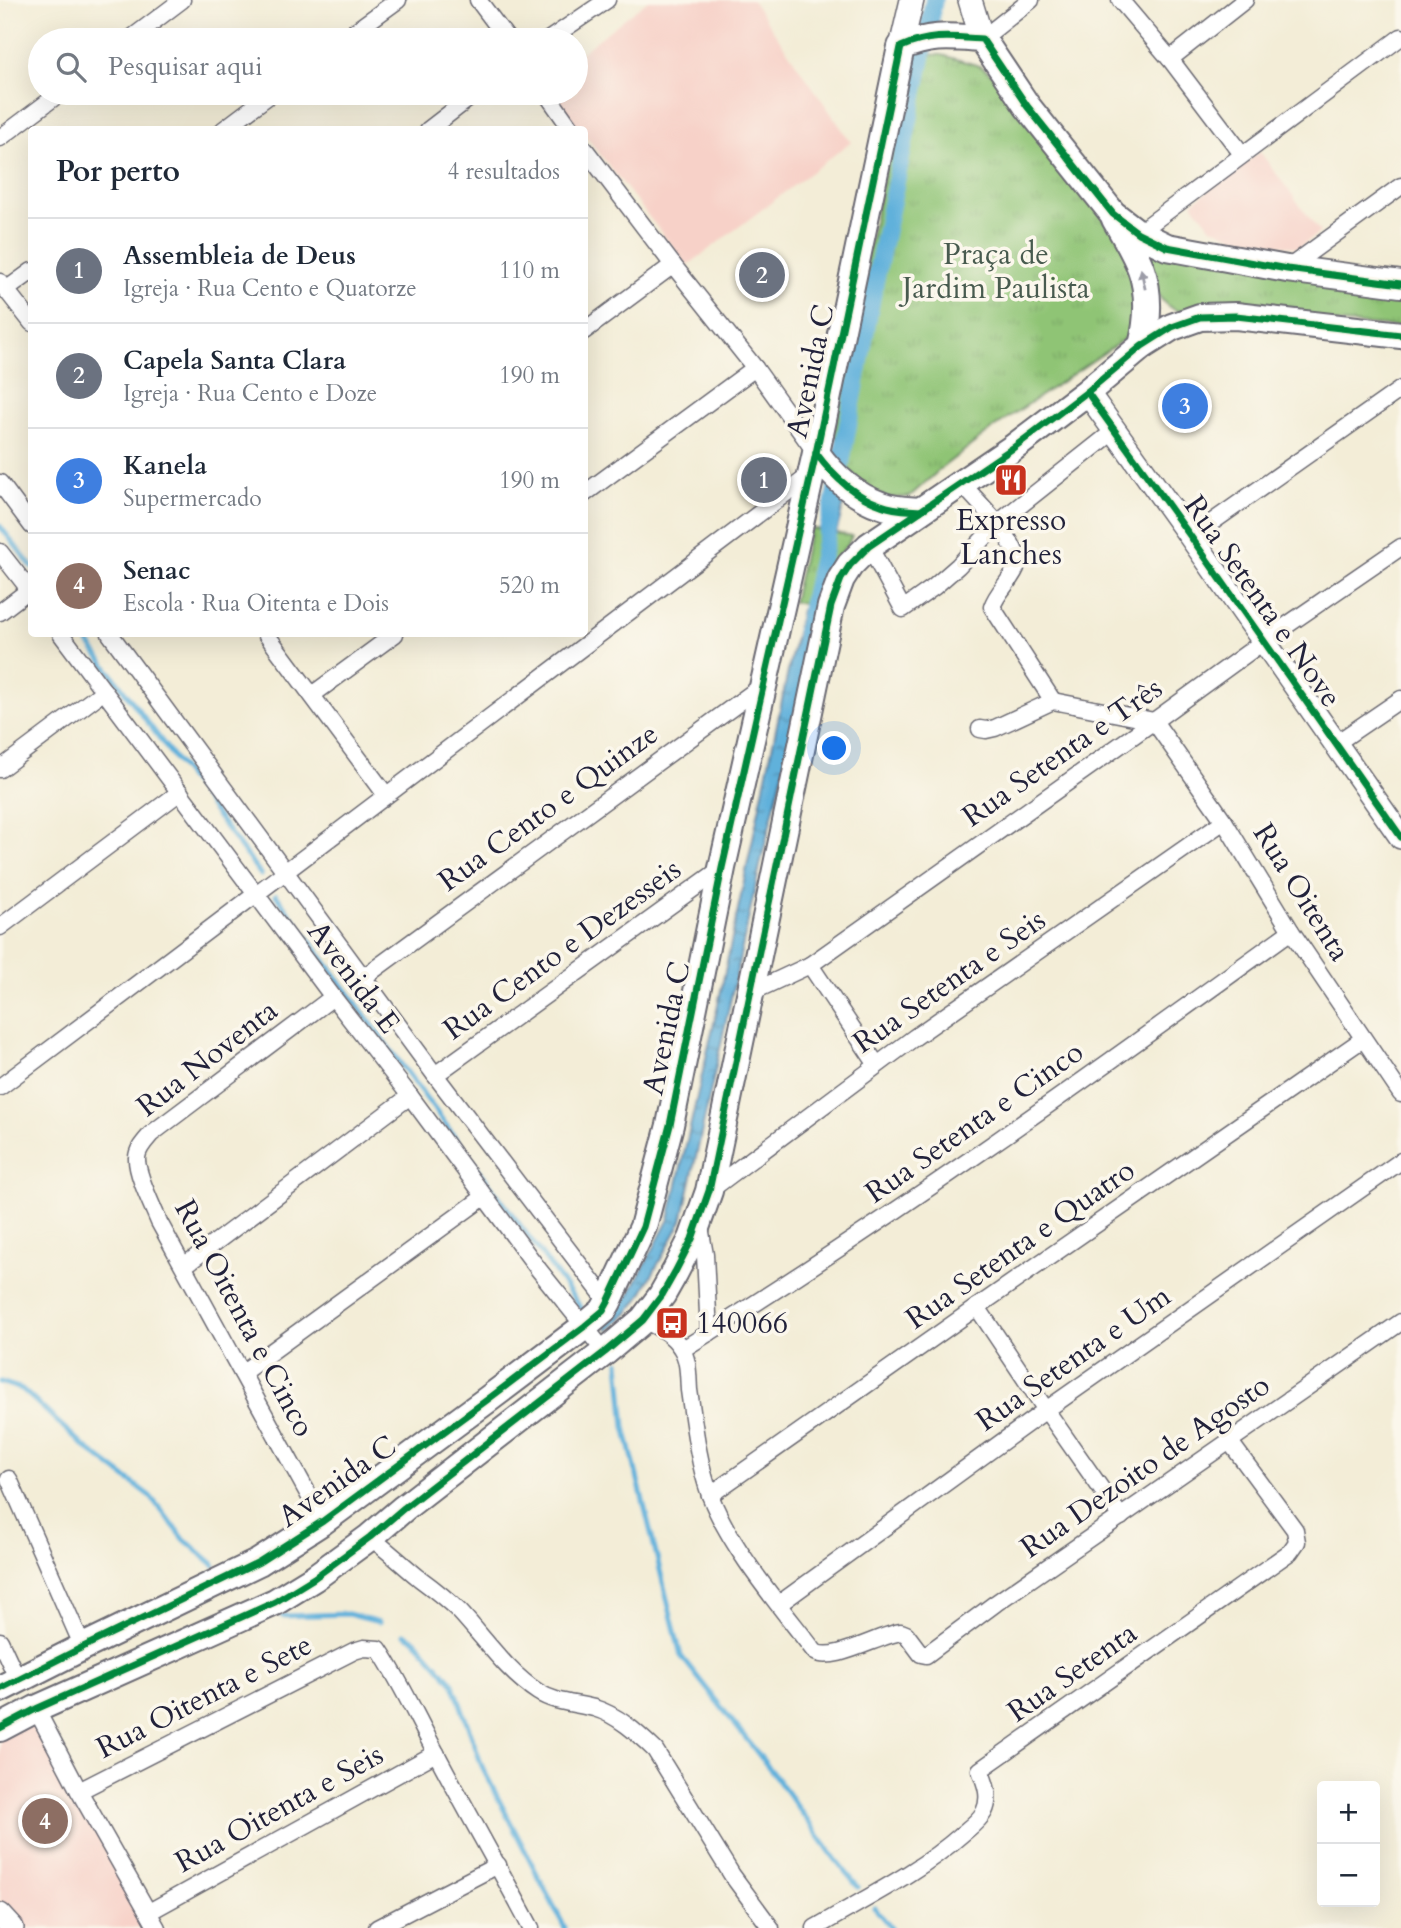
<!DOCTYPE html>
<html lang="pt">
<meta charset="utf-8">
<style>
:root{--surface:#fff;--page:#f2f2f3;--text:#1f2937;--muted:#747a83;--line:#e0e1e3;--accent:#b45309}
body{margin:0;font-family:Cardo,serif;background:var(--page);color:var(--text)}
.controls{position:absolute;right:21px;bottom:21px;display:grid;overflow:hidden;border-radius:7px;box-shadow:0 7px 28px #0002}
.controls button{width:63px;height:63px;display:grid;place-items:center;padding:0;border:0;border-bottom:2px solid var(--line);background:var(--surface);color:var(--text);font:35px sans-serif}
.you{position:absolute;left:835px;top:749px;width:24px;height:24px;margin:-18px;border:5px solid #fff;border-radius:50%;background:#1a73e8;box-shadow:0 0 0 10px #1a73e833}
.badge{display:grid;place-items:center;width:46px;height:46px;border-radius:50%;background:var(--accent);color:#fff;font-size:23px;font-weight:700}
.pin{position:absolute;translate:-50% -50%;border:4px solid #fff;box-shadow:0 2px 7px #0006}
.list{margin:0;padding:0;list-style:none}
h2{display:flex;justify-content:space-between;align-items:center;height:91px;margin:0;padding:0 28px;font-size:30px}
h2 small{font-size:23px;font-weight:400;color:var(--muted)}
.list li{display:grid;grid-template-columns:46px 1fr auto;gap:21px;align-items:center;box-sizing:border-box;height:105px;padding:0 28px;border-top:2px solid var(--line)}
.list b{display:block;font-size:26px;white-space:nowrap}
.list p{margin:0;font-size:23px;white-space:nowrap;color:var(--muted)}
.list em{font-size:23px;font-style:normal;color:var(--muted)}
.icon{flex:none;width:38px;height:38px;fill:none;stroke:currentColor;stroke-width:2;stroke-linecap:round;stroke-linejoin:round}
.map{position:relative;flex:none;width:1401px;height:1928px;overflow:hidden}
.search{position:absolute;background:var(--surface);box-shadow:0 7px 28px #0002;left:28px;top:28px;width:560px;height:77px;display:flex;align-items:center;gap:18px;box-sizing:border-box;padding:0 24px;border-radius:38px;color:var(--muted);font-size:26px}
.panel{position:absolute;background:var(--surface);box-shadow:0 7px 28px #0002;left:28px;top:126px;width:560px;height:511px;border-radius:7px}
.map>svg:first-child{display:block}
.built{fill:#f7d1c8}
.park{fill:url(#park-tufts);stroke:#587358;stroke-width:2}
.water{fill:url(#water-ripples);stroke:#426a8b;stroke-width:2}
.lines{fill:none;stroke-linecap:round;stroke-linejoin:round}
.stream{stroke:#61b1db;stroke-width:5}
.canal{stroke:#61b1db;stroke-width:18}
.street-casing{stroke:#6b6972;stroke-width:19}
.secondary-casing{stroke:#6b6972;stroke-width:26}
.primary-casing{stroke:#6b6972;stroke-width:30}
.street{stroke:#fff;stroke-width:16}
.secondary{stroke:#fff;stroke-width:23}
.primary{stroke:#fff;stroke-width:26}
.cycleway-casing{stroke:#fbf7ec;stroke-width:11}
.cycleway{stroke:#00873e;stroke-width:7}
.oneway{fill:#9c9ca7}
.labels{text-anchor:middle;stroke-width:7;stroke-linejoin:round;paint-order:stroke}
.park-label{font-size:30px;fill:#485b4f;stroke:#fbf7ec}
.street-label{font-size:30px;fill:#22223b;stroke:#fbf7ec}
.poi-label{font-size:30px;fill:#22223b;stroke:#fbf7ec}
</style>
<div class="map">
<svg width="1401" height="1928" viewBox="0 0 1401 1928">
<defs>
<pattern id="park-tufts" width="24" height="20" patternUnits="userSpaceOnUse" patternTransform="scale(1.75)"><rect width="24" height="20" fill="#8fc475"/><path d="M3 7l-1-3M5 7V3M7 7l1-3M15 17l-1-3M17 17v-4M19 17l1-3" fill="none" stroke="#7ba866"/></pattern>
<pattern id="water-ripples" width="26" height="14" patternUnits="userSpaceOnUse" patternTransform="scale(1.75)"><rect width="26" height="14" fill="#61b1db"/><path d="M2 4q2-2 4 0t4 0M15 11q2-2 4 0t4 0" fill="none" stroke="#5090b3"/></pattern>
</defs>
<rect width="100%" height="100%" fill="#fbf7ec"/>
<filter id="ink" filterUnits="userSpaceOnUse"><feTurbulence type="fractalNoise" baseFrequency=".0143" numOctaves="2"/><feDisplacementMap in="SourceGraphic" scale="14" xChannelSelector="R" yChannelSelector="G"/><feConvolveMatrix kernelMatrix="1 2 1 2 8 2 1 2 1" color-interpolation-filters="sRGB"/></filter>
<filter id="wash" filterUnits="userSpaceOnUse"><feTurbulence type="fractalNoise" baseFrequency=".00686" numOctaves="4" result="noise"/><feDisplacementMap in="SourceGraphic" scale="28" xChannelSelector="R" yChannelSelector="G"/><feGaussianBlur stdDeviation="1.57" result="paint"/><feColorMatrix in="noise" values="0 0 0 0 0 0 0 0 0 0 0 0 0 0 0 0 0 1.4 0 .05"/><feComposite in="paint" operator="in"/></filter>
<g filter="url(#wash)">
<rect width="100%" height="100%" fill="#f3edd7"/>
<g class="built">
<polygon points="648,0 752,0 851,142 687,266 585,135 584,130 580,129 551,93 576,93 576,57"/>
<polygon points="1260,152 1320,232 1299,248 1233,237 1211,227 1192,203"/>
<polygon points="39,1722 147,1928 22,1928 0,1905 0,1736"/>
</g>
<g class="park">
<path d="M910 53 942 55 980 66 1009 87 1144 242 1401 290V327L1185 313C1168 308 1165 306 1156 291L1140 323 1126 338 999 424 944 466 909 497 887 498 864 486 845 465 834 432 864 268Z"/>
<polygon points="810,528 852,536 848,544 838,555 818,607 793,602"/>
</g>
<g class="water">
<polygon points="831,488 847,492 836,533 820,530"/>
<polygon points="801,610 821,615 762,857 682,1221 637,1302 627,1314 608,1331 603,1323 629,1295 669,1219 716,1014"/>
</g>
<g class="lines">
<g class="stream">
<polyline points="0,526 32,567"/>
<polyline points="82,634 261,875"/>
<polyline points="276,895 585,1313"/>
<polyline points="619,1362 625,1427 681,1656 770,1769 836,1860 858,1887"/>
<polyline points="0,1382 22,1389 85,1447 150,1496 184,1539 214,1565"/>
<polyline points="282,1616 348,1614 379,1622"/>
<polyline points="404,1634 415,1640 453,1683 483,1769 565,1928"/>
<polyline points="875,1908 891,1928"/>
</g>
<polyline class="canal" points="805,634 832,511 872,296 934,0"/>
</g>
</g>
<g filter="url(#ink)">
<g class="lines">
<defs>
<g id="street">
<polyline points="478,0 508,40"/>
<polyline points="1120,0 1170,59 1242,154"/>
<polyline points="982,39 1031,0"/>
<polyline points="129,40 182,0"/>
<polyline points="343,40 398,0"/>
<polyline points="548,40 607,0"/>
<polyline points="1170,59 1245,0"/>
<polyline points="546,93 572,130"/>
<polyline points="223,130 272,93"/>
<polyline points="428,130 476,93"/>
<polyline points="0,138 60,93"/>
<polyline points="584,148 673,265 755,368 816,453"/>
<polyline points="1138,233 1401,37"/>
<polyline points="1287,269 1401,186"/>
<polyline points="0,282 32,323"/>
<polyline points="6,290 32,271"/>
<polyline points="584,331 673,265"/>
<polyline points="0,483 32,526"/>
<path d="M962 484C976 500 1021 543 1017 565 1014 578 997 591 992 607L1053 701"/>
<polyline points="584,494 755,368"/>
<polyline points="1191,537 1401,389"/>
<polyline points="869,546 903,609 934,587 958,566 998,523 1114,431"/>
<polyline points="0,552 32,593"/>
<polyline points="0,612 29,590"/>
<polyline points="61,634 333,997 410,1096 539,1270 605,1352"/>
<polyline points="110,634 435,1075 608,1302"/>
<polyline points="266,634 386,795"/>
<polyline points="312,695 395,634"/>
<polyline points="980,729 986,730 995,728 1053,701 1154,721 1224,821 1291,931 1401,1094"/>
<polyline points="1335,744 1401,699"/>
<polyline points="0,769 104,691"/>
<polyline points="0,927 180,792"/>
<polyline points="810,965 877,1065"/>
<polyline points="364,977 763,685"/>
<polyline points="750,993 810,965 1154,721 1264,641 1401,547"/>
<polyline points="435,1075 722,868"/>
<path d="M0 1087C271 884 540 678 810 475"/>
<polyline points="709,1191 915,1037 1224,821"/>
<polyline points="700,1227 705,1255 709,1333"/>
<polyline points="184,1266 410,1096"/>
<polyline points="977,1307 1046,1410 1121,1517"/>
<path d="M643 1320C658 1327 672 1333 681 1348 689 1360 688 1376 689 1390 694 1424 698 1462 710 1495 730 1548 780 1606 815 1652 833 1663 879 1635 901 1632L906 1634 921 1654 926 1655 996 1603 1401 1322"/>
<path d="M683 1349C892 1219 1092 1075 1291 931"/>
<polyline points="242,1373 484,1197"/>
<polyline points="9,1479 83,1647"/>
<polyline points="710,1495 977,1307 1363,1039"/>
<path d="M323 1521 159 1222C153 1207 136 1174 137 1158 137 1149 145 1141 151 1134L333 997"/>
<path d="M370 1537C387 1550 403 1565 419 1578 434 1589 447 1599 460 1612 485 1639 507 1672 538 1692 555 1703 575 1703 594 1708 618 1715 637 1733 655 1750L732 1875 771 1928"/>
<polyline points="779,1604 1046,1410 1401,1161"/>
<polyline points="0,1641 18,1680"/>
<polyline points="36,1709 79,1791 157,1928"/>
<path d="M79 1791 354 1651 364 1648 379 1649C401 1682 417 1718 436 1753 467 1812 500 1869 531 1928"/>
<polyline points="149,1912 436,1753"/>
<polyline points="377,1928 498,1865"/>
<path d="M815 1928C864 1899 918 1873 961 1835 969 1828 979 1821 984 1812 991 1798 986 1784 980 1770L1290 1552 1297 1542 1295 1530 1230 1442"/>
</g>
<g id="secondary">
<polyline points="970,0 982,39"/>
<polyline points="901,47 912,0"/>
<polyline points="1087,392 1191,537 1401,837"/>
<polyline points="0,1915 12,1928"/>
</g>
<g id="primary">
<path d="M1115 219C1124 235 1135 252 1141 269 1150 294 1148 321 1142 346"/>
<path d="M816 453C832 475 854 496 881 505 893 510 907 510 920 511"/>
<path d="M0 1689 83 1647 259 1562 323 1521 487 1400 585 1326 603 1311 608 1302 643 1227 670 1125 722 868 816 453 901 47C931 34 951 37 982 39L1027 106 1113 214 1138 233 1167 247 1287 269 1401 284"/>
<polyline points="0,1728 36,1709 275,1602 314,1578 370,1537 404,1508 605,1352 643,1320 662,1295 675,1272 692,1239 709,1191 831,606 841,579 850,565 869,546 1013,448 1087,392 1142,346 1172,327 1200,317 1236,316 1401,335"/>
</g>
</defs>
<use href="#street" class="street-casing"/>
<use href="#secondary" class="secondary-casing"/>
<use href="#primary" class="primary-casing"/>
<use href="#street" class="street"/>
<use href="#secondary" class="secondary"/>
<use href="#primary" class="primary"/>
<defs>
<g id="cycleway">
<polyline points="1087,392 1191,537 1401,837"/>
<path d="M816 453C832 475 854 496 881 505 893 510 907 510 920 511"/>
<path d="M0 1689 83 1647 259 1562 323 1521 487 1400 585 1326 603 1311 608 1302 643 1227 670 1125 722 868 816 453 901 47C931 34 951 37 982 39L1027 106 1113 214 1138 233 1167 247 1287 269 1401 284"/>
<polyline points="0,1728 36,1709 275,1602 314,1578 370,1537 404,1508 605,1352 643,1320 662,1295 675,1272 692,1239 709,1191 831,606 841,579 850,565 869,546 1013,448 1087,392 1142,346 1172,327 1200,317 1236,316 1401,335"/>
</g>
</defs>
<use href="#cycleway" class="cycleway-casing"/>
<use href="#cycleway" class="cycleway"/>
</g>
<defs><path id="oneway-solid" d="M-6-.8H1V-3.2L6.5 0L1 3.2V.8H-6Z" transform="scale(1.75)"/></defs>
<use class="oneway" href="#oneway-solid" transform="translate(1143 279) rotate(-102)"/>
</g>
<defs>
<symbol id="restaurant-square" viewBox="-11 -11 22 22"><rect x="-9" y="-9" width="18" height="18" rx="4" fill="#c8321e" stroke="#fbf7ec"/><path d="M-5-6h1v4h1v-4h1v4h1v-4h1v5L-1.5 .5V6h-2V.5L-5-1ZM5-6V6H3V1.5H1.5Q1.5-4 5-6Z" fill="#fff"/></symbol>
<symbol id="bus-square" viewBox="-11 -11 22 22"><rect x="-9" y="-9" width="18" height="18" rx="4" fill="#c8321e" stroke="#fbf7ec"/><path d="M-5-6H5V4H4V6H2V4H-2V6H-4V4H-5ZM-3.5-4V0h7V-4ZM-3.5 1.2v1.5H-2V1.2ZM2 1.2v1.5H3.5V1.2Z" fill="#fff"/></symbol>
</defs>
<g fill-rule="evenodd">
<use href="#restaurant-square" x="992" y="461" width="38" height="38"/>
<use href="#bus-square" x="653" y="1304" width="38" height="38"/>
</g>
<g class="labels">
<g class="park-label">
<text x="996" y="264">Praça de<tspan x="996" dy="34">Jardim Paulista</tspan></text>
</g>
<g class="street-label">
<text transform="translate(810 371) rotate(-78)" y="10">Avenida C</text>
<text transform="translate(1263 601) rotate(55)" y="10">Rua Setenta e Nove</text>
<text transform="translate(1062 752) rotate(-35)" y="10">Rua Setenta e Três</text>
<text transform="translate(548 807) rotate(-36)" y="10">Rua Cento e Quinze</text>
<text transform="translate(1302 892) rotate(58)" y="10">Rua Oitenta</text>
<text transform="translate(562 949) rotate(-36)" y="10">Rua Cento e Dezesseis</text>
<text transform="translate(354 977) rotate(53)" y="10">Avenida E</text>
<text transform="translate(949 981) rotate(-35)" y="10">Rua Setenta e Seis</text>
<text transform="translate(666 1028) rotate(-78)" y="10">Avenida C</text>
<text transform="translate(207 1058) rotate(-38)" y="10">Rua Noventa</text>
<text transform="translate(974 1122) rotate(-35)" y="10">Rua Setenta e Cinco</text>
<text transform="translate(1020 1244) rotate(-35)" y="10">Rua Setenta e Quatro</text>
<text transform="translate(245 1318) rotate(62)" y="10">Rua Oitenta e Cinco</text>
<text transform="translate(1073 1358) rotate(-35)" y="10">Rua Setenta e Um</text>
<text transform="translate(1145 1466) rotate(-35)" y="10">Rua Dezoito de Agosto</text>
<text transform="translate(337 1481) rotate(-35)" y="10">Avenida C</text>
<text transform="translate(1072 1672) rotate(-35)" y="10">Rua Setenta</text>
<text transform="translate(204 1696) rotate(-27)" y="10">Rua Oitenta e Sete</text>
<text transform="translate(279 1808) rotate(-29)" y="10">Rua Oitenta e Seis</text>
</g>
<g class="poi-label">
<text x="1011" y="530">Expresso<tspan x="1011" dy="34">Lanches</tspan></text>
<text x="696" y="1333" text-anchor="start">140066</text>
</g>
</g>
</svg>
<div class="controls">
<button>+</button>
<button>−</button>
</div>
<div class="you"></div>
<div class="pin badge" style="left:764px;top:480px;background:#6b7280">1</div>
<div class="pin badge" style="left:762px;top:275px;background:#6b7280">2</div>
<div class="pin badge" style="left:1185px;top:406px;background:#3f7fe0">3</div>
<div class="pin badge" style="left:45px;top:1821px;background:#8d6e63">4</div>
<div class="search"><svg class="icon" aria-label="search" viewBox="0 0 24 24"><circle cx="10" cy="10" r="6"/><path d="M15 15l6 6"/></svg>Pesquisar aqui</div>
<section class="panel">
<h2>Por perto<small>4 resultados</small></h2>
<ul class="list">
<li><span class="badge" style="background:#6b7280">1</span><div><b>Assembleia de Deus</b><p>Igreja · Rua Cento e Quatorze</p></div><em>110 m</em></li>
<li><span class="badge" style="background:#6b7280">2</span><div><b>Capela Santa Clara</b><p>Igreja · Rua Cento e Doze</p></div><em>190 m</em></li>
<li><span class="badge" style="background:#3f7fe0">3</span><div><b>Kanela</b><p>Supermercado</p></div><em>190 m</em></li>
<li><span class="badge" style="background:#8d6e63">4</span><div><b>Senac</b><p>Escola · Rua Oitenta e Dois</p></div><em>520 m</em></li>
</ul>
</section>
</div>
